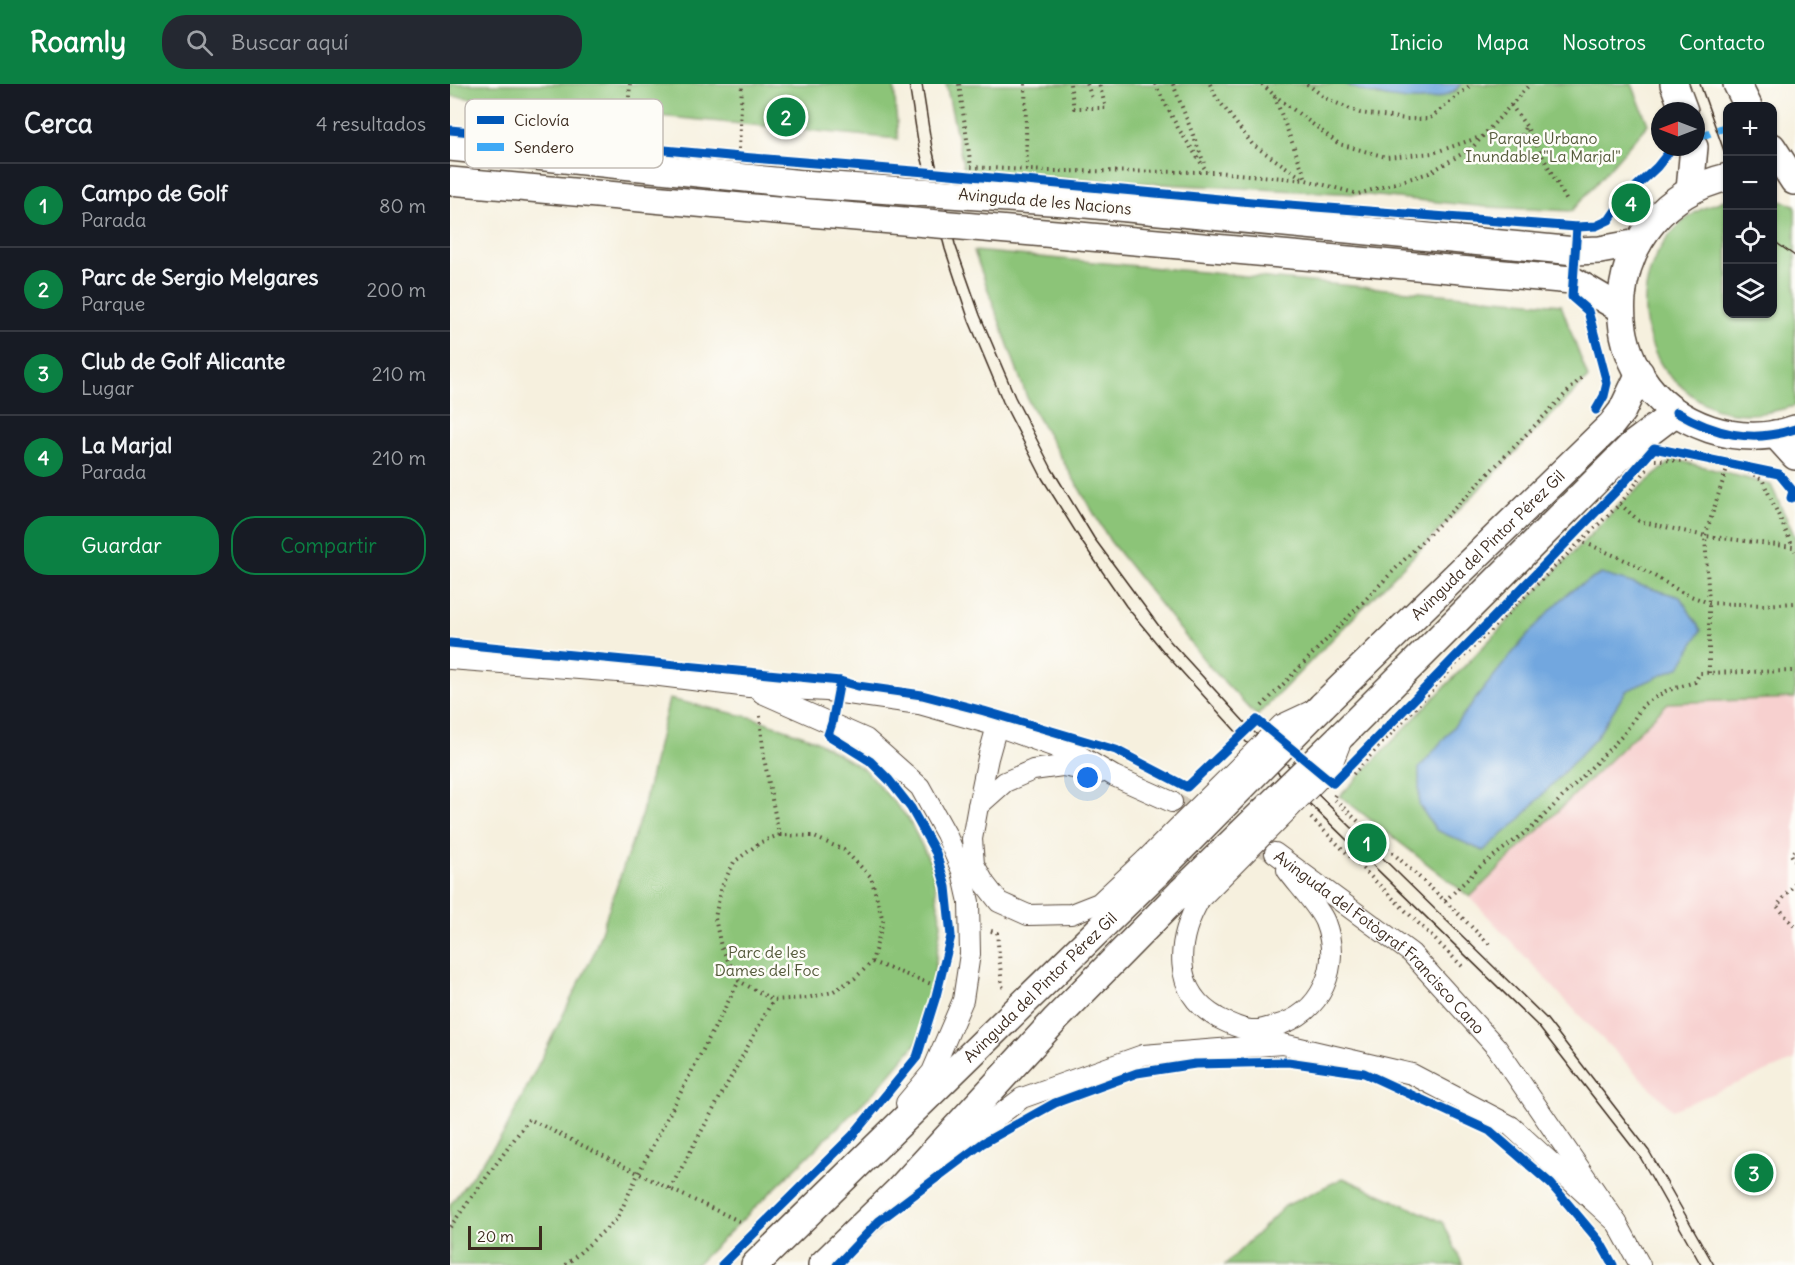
<!DOCTYPE html>
<html lang="es">
<meta charset="utf-8">
<style>
:root{--surface:#171b24;--page:#242831;--text:#f1f3f6;--muted:#9ea1a6;--line:#363941;--accent:#0b8043}
body{margin:0;font-family:Delius,sans-serif;background:var(--page);color:var(--text)}
.controls{position:absolute;right:18px;top:18px;display:grid;overflow:hidden;border-radius:12px;box-shadow:0 2px 4px #0004}
.controls button{width:54px;height:54px;display:grid;place-items:center;padding:0;border:0;border-bottom:2px solid var(--line);background:var(--surface);color:var(--text);font:30px sans-serif}
.compass{position:absolute;left:1201px;top:18px;width:54px;height:54px;border-radius:50%;background:var(--surface);box-shadow:0 2px 4px #0004;rotate:270deg}
.scale{position:absolute;left:18px;bottom:15px;width:74px;box-sizing:border-box;padding-left:6px;border:3px solid #3b2a1e;border-top:0;font-size:16px;line-height:21px;white-space:nowrap;color:#3b2a1e;-webkit-text-stroke:4px #fdfcf7;paint-order:stroke}
.you{position:absolute;left:638px;top:694px;width:21px;height:21px;margin:-15px;border:4px solid #fff;border-radius:50%;background:#1a73e8;box-shadow:0 0 0 9px #1a73e833}
.badge{display:grid;place-items:center;width:39px;height:39px;border-radius:50%;background:var(--accent);color:#fff;font-size:20px;font-weight:700}
.pin{position:absolute;translate:-50% -50%;border:3px solid #fff;box-shadow:0 2px 6px #0006}
.list{margin:0;padding:0;list-style:none}
h2{display:flex;justify-content:space-between;align-items:center;height:78px;margin:0;padding:0 24px;font-size:26px}
h2 small{font-size:20px;font-weight:400;color:var(--muted)}
.list li{display:grid;grid-template-columns:39px 1fr auto;gap:18px;align-items:center;box-sizing:border-box;height:84px;padding:0 24px;border-top:2px solid var(--line)}
.list b{display:block;font-size:22px;white-space:nowrap}
.list p{margin:0;font-size:20px;white-space:nowrap;color:var(--muted)}
.list em{font-size:20px;font-style:normal;color:var(--muted)}
.actions{display:flex;gap:12px;padding:18px 24px}
.actions a{flex:1;padding:14px 0;border:2px solid var(--accent);border-radius:24px;text-align:center;font-size:21px;color:var(--accent)}
.actions .main{background:var(--accent);color:#fff}
.icon{flex:none;width:33px;height:33px;fill:none;stroke:currentColor;stroke-width:2;stroke-linecap:round;stroke-linejoin:round}
.map{position:relative;flex:none;width:1345px;height:1181px;overflow:hidden}
header{display:flex;align-items:center;gap:36px;box-sizing:border-box;height:84px;padding:0 30px;background:var(--accent);color:#fff}
header strong{font-size:28px}
nav{display:flex;gap:33px;margin-inline-start:auto;font-size:21px}
.search{width:420px;height:54px;background:var(--page);display:flex;align-items:center;gap:15px;box-sizing:border-box;padding:0 21px;border-radius:24px;color:var(--muted);font-size:22px}
main{display:flex}
aside{flex:1;background:var(--surface)}
.map>svg:first-child{display:block}
.built{fill:#f7d0cf}
.green{fill:#8cc478;stroke:#64774b;stroke-width:1.5}
.water{fill:#72a7df;stroke:#56687e;stroke-width:1.5}
.lines{fill:none;stroke-linecap:round;stroke-linejoin:round}
.street-tunnel{stroke:#d1c8b8;stroke-width:20;stroke-dasharray:20 10;stroke-linecap:butt}
.street-casing{stroke:#57483b;stroke-width:22}
.secondary-casing{stroke:#57483b;stroke-width:30}
.path{stroke:#57483b;stroke-width:4;stroke-dasharray:1.5 4.5;stroke-linecap:butt}
.street{stroke:#fff;stroke-width:20}
.secondary{stroke:#fff;stroke-width:27}
.tram{stroke:#3b2a1e;stroke-width:1.5}
.street-bridge-casing{stroke:#57483b;stroke-width:22;stroke-linecap:butt}
.secondary-bridge-casing{stroke:#57483b;stroke-width:30;stroke-linecap:butt}
.street-bridge{stroke:#fff;stroke-width:20}
.secondary-bridge{stroke:#fff;stroke-width:27}
.quiet{stroke:#3fa9f5;stroke-width:8;stroke-dasharray:15 8;stroke-linecap:butt}
.cycleway-casing{stroke:#fdfcf7;stroke-width:13}
.cycleway{stroke:#0057b8;stroke-width:9}
.labels{text-anchor:middle;stroke-width:5;stroke-linejoin:round;paint-order:stroke}
.park-label{font-size:16px;fill:#535839;stroke:#fdfcf7}
.street-label{font-size:16px;fill:#3b2a1e;stroke:#fdfcf7}
.key{fill:#fdfcf7;stroke:#c3bdb6;stroke-width:1.5}
.key-label{font-size:16px;fill:#3b2a1e}
</style>
<header>
<strong>Roamly</strong>
<div class="search"><svg class="icon" aria-label="search" viewBox="0 0 24 24"><circle cx="10" cy="10" r="6"/><path d="M15 15l6 6"/></svg>Buscar aquí</div>
<nav><a>Inicio</a><a>Mapa</a><a>Nosotros</a><a>Contacto</a></nav>
</header>
<main>
<aside>
<h2>Cerca<small>4 resultados</small></h2>
<ul class="list">
<li><span class="badge">1</span><div><b>Campo de Golf</b><p>Parada</p></div><em>80 m</em></li>
<li><span class="badge">2</span><div><b>Parc de Sergio Melgares</b><p>Parque</p></div><em>200 m</em></li>
<li><span class="badge">3</span><div><b>Club de Golf Alicante</b><p>Lugar</p></div><em>210 m</em></li>
<li><span class="badge">4</span><div><b>La Marjal</b><p>Parada</p></div><em>210 m</em></li>
</ul>
<div class="actions"><a class="main">Guardar</a><a>Compartir</a></div>
</aside>
<div class="map">
<svg width="1345" height="1181" viewBox="0 0 1345 1181">
<rect width="100%" height="100%" fill="#fdfcf7"/>
<filter id="ink" filterUnits="userSpaceOnUse"><feTurbulence type="fractalNoise" baseFrequency=".0167" numOctaves="2"/><feDisplacementMap in="SourceGraphic" scale="12" xChannelSelector="R" yChannelSelector="G"/><feConvolveMatrix kernelMatrix="1 2 1 2 8 2 1 2 1" color-interpolation-filters="sRGB"/></filter>
<filter id="wash" filterUnits="userSpaceOnUse"><feTurbulence type="fractalNoise" baseFrequency=".008" numOctaves="4" result="noise"/><feDisplacementMap in="SourceGraphic" scale="24" xChannelSelector="R" yChannelSelector="G"/><feGaussianBlur stdDeviation="1.35" result="paint"/><feColorMatrix in="noise" values="0 0 0 0 0 0 0 0 0 0 0 0 0 0 0 0 0 1.4 0 .05"/><feComposite in="paint" operator="in"/></filter>
<g filter="url(#wash)">
<rect width="100%" height="100%" fill="#f6f0de"/>
<polygon class="built" points="1345,614 1345,976 1222,1026 1128,930 1020,813 1218,619"/>
<g class="green">
<polygon points="0,0 444,0 448,55 0,12"/>
<polygon points="496,0 895,0 928,12 974,15 1005,8 1011,0 1182,0 1198,40 1122,127 1036,123 908,110 515,90"/>
<path d="M1277 115 1278 230H1322L1323 115 1345 121V322C1322 328 1301 333 1277 328 1261 324 1245 315 1233 304 1228 299 1221 294 1216 288 1180 237 1190 166 1243 130 1252 123 1266 120 1277 115Z"/>
<polygon points="524,167 1111,221 1138,294 807,632 759,582 660,457 579,319"/>
<polygon points="1224,375 1321,401 1345,453 1345,614 1218,619 1020,813 890,712 1170,420"/>
<polygon points="219,615 304,634 365,656 415,686 458,734 482,782 491,840 482,904 471,954 429,1003 246,1181 0,1181 0,1121 54,1049 143,871 192,729"/>
<polygon points="893,1094 993,1138 1013,1181 775,1181 835,1122"/>
</g>
<g class="water">
<path d="M895 0H1011C990 28 922 14 895 0Z"/>
<path d="M1151 490 1230 513 1251 546 1230 583 1176 607 1146 654 1066 739 1033 767 986 746 969 721V684C1019 628 1061 563 1116 511 1125 502 1140 497 1151 490Z"/>
</g>
</g>
<g filter="url(#ink)">
<g class="lines">
<polyline class="street-tunnel" points="722,718 825,769"/>
<defs>
<g id="street">
<polyline points="0,575 194,590 299,603 377,607 469,620 547,642 630,672 664,692 722,718"/>
<polyline points="312,609 416,655 470,703 496,750 512,787 519,818 520,870 513,916 482,988 456,1019"/>
<polyline points="650,689 612,682 583,686 555,698 528,722 522,755 524,780 535,800 549,818 578,831 621,830 649,819 696,775"/>
<polyline points="528,722 538,674 547,642"/>
<path id="s1" d="M825 769 961 869 1047 964 1167 1139 1190 1181"/>
<path d="M750 815C726 856 721 908 768 934 780 940 794 947 807 946 813 946 819 943 825 942 872 930 892 882 875 838 869 823 847 800 837 786"/>
<polyline points="486,1079 572,1014 693,971 833,960 962,990 1061,1042 1167,1139"/>
</g>
<g id="secondary">
<polyline points="1224,0 1234,27"/>
<polyline points="1287,0 1298,22"/>
<polyline points="0,63 353,100"/>
<polyline points="1322,63 1344,97"/>
<path d="M1278 93C1146 124 1133 302 1260 345 1287 354 1318 355 1345 345"/>
<polyline points="0,97 348,128"/>
<polyline points="1240,106 1244,63"/>
<polyline points="615,118 1125,167 1150,166 1188,159"/>
<polyline points="618,151 1122,196 1171,225"/>
<polyline points="1325,350 1345,372"/>
<path id="s2" d="M872 622 1161 341 1172 327 1190 289"/>
<polyline points="894,649 1181,362 1226,328"/>
<path id="s3" d="M305 1181 708 788"/>
<polyline points="372,1181 448,1107 606,935 732,807"/>
</g>
</defs>
<use href="#street" class="street-casing"/>
<use href="#secondary" class="secondary-casing"/>
<g class="path">
<polyline points="509,0 521,83 598,87 765,88 856,96 908,110 979,89 1022,64 1080,0"/>
<polyline points="575,0 577,86"/>
<polyline points="620,0 624,24 656,24 649,0"/>
<polyline points="637,0 642,14"/>
<polyline points="705,0 728,44 757,88"/>
<polyline points="723,0 754,79"/>
<polyline points="760,0 766,13 802,60 855,96"/>
<polyline points="812,0 824,11 856,95"/>
<polyline points="857,0 877,15 910,29 956,35 979,35 1022,0"/>
<polyline points="824,11 889,60 936,73 983,69 1030,53"/>
<polyline points="1061,21 1076,42 1118,119"/>
<polyline points="176,55 180,0"/>
<polyline points="289,65 292,0"/>
<polyline points="1065,74 1075,43"/>
<polyline points="1205,376 1279,378 1312,395 1343,463"/>
<polyline points="1170,420 1189,437 1255,452 1343,463 1345,467"/>
<polyline points="1131,457 1170,420 1198,384"/>
<polyline points="1259,589 1259,519 1255,452 1279,378"/>
<polyline points="812,622 1132,293"/>
<polyline points="310,632 314,674 329,751 311,758 284,778 271,804 265,834 271,863 289,897 323,916 357,914 382,908 405,894 422,878 433,837 421,793 394,766 362,752 329,751"/>
<polyline points="903,690 1006,580 1131,457 1184,480 1233,509 1259,519 1314,521 1345,519"/>
<polyline points="885,711 883,714 995,817 1039,860"/>
<polyline points="861,734 1015,885"/>
<polyline points="1345,767 1341,770 1345,777"/>
<polyline points="1345,799 1327,822 1345,843"/>
<polyline points="995,817 1032,781 1084,742 1174,650 1194,620 1216,607 1245,598 1250,589 1345,587"/>
<polyline points="541,847 547,849 552,902 554,904"/>
<polyline points="422,878 495,905"/>
<polyline points="220,1105 323,916"/>
<polyline points="0,1143 79,1035 220,1105 289,1137"/>
<polyline points="116,1181 167,1135 189,1088 289,897"/>
</g>
<use href="#street" class="street"/>
<use href="#secondary" class="secondary"/>
<g class="tram">
<polyline points="459,0 469,64 495,165 519,237 553,318 592,394 632,458 676,522 713,567 790,652 1088,942 1190,1073 1251,1181"/>
<polyline points="472,0 482,64 505,160 530,231 565,313 602,385 644,454 720,557 799,643 1096,934 1199,1067 1264,1181"/>
<polyline points="1250,0 1278,78"/>
<polyline points="1322,154 1328,160 1345,172"/>
</g>
<defs>
<g id="street-bridge">
<polyline points="696,775 831,641 861,627"/>
<polyline points="750,815 881,683 892,655"/>
</g>
<g id="secondary-bridge">
<polyline points="353,100 615,118"/>
<polyline points="348,128 618,151"/>
<polyline points="708,788 872,622"/>
<polyline points="732,807 894,649"/>
</g>
</defs>
<use href="#street-bridge" class="street-bridge-casing"/>
<use href="#secondary-bridge" class="secondary-bridge-casing"/>
<use href="#street-bridge" class="street-bridge"/>
<use href="#secondary-bridge" class="secondary-bridge"/>
<polyline class="quiet" points="1246,54 1278,42"/>
<defs>
<g id="cycleway">
<polyline points="0,46 279,72 488,89 813,119 1127,143 1146,142 1159,136 1175,113 1207,83 1223,63"/>
<polyline points="1127,143 1122,213 1138,227 1157,299 1154,312 1146,326"/>
<path d="M1226 328C1264 350 1302 360 1345 345"/>
<polyline points="0,559 390,597 408,602 472,611 534,627 666,666 737,703 807,636 883,699 1171,402 1204,364 1329,390 1343,407 1341,414 1345,412"/>
<polyline points="272,1181 402,1052 467,973 486,912 501,852 496,803 486,769 461,724 439,696 420,677 378,651 382,639 390,597"/>
<polyline points="387,1181 429,1137 533,1059 605,1019 687,989 745,980 838,978 914,989 1040,1047 1101,1100 1150,1158 1163,1181"/>
</g>
</defs>
<use href="#cycleway" class="cycleway-casing"/>
<use href="#cycleway" class="cycleway"/>
</g>
</g>
<g class="labels">
<g class="park-label">
<text x="1093" y="60">Parque Urbano<tspan x="1093" dy="18">Inundable "La Marjal"</tspan></text>
<text x="317" y="874">Parc de les<tspan x="317" dy="18">Dames del Foc</tspan></text>
</g>
<g class="street-label">
<text transform="translate(595 117) rotate(5)" y="6">Avinguda de les Nacions</text>
<text dy="6" stroke="none"><textPath href="#s2" startOffset="231">Avinguda del Pintor Pérez Gil</textPath></text>
<text dy="6" stroke="none"><textPath href="#s1" startOffset="138">Avinguda del Fotògraf Francisco Cano</textPath></text>
<text dy="6" stroke="none"><textPath href="#s3" startOffset="398">Avinguda del Pintor Pérez Gil</textPath></text>
</g>
</g>
<rect x="15" y="15" width="198" height="69" rx="9" class="key"/>
<rect x="27" y="32" width="27" height="8" fill="#0057b8"/>
<rect x="27" y="59" width="27" height="8" fill="#3fa9f5"/>
<g class="key-label">
<text x="64" y="42">Ciclovía</text>
<text x="64" y="69">Sendero</text>
</g>
</svg>
<div class="controls">
<button>+</button>
<button>−</button>
<button><svg class="icon" aria-label="locate" viewBox="0 0 24 24"><circle cx="12" cy="12" r="6"/><path d="M12 2v4M12 18v4M2 12h4M18 12h4"/></svg></button>
<button><svg class="icon" aria-label="layers" viewBox="0 0 24 24"><path d="M12 4l9 5-9 5-9-5zM3 14l9 5 9-5"/></svg></button>
</div>
<svg class="compass" viewBox="-18 -18 36 36"><path d="M0-13l5 13h-10z" fill="#e53935"/><path d="M0 13l5-13h-10z" fill="#9ea1a6"/></svg>
<div class="scale">20 m</div>
<div class="you"></div>
<div class="pin badge" style="left:917px;top:759px">1</div>
<div class="pin badge" style="left:336px;top:33px">2</div>
<div class="pin badge" style="left:1304px;top:1089px">3</div>
<div class="pin badge" style="left:1181px;top:119px">4</div>
</div>
</main>
